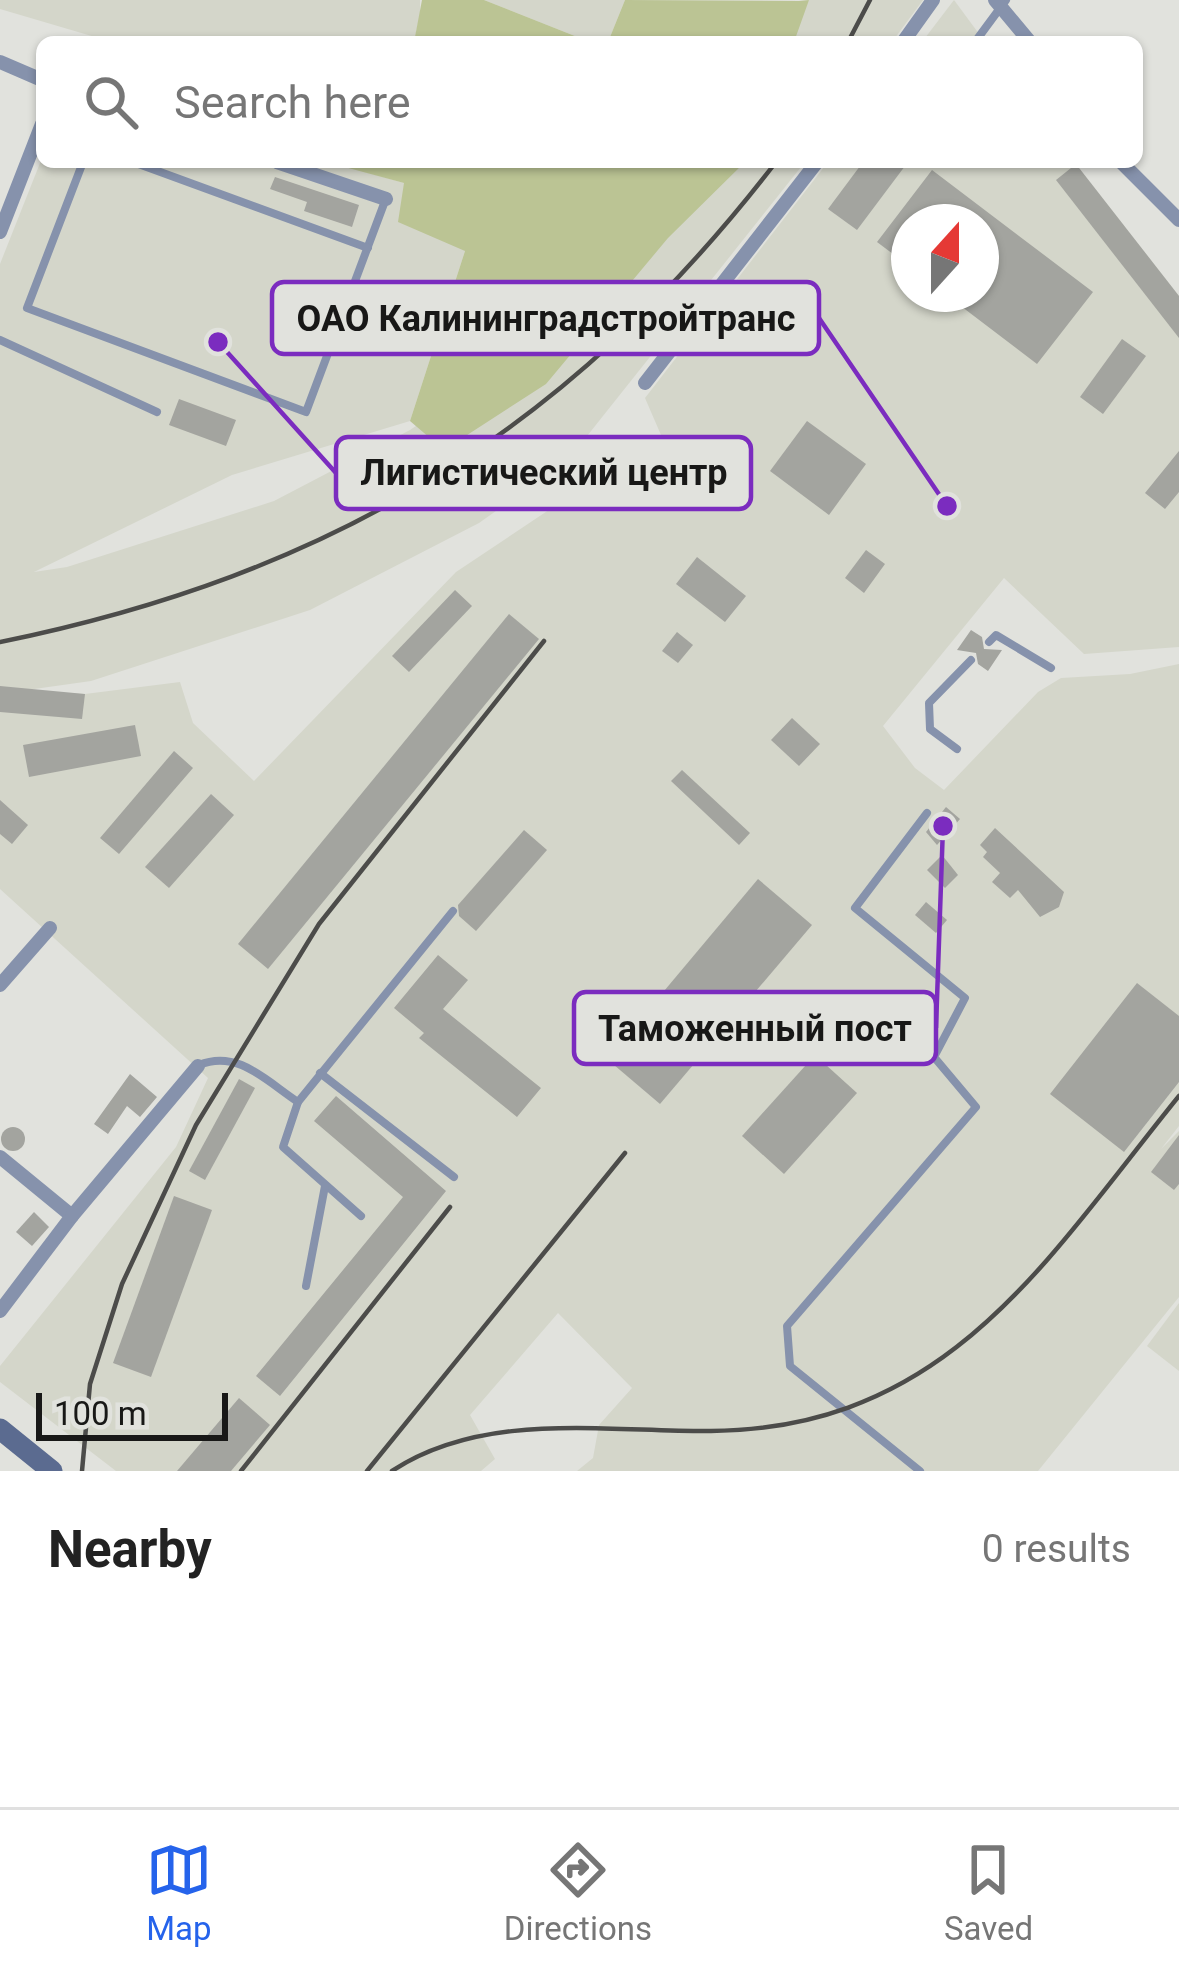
<!DOCTYPE html>
<meta charset="utf-8">
<style>
:root{--surface:#fff;--page:#f6f6f6;--text:#222;--muted:#767676;--line:#e0e0e0;--accent:#2563eb}
body{margin:0;font-family:Roboto,sans-serif;background:var(--page);color:var(--text)}
.compass{position:absolute;left:891px;top:204px;width:108px;height:108px;border-radius:50%;background:var(--surface);box-shadow:0 3px 9px #0004;rotate:21deg}
.scale{position:absolute;left:36px;bottom:30px;width:192px;box-sizing:border-box;padding-left:12px;border:6px solid #181817;border-top:0;font-size:33px;line-height:42px;white-space:nowrap;color:#181817;-webkit-text-stroke:9px #e1e2dd;paint-order:stroke}
.list{margin:0;padding:0;list-style:none}
h2{display:flex;justify-content:space-between;align-items:center;height:156px;margin:0;padding:0 48px;font-size:51px}
h2 small{font-size:39px;font-weight:400;color:var(--muted)}
.icon{flex:none;width:66px;height:66px;fill:none;stroke:currentColor;stroke-width:2;stroke-linecap:round;stroke-linejoin:round}
.map{position:relative;flex:none;width:1179px;height:1471px;overflow:hidden}
.search{position:absolute;background:var(--surface);box-shadow:0 3px 9px #0004;left:36px;right:36px;top:36px;height:132px;display:flex;align-items:center;gap:30px;box-sizing:border-box;padding:0 42px;border-radius:18px;color:var(--muted);font-size:45px}
.sheet{height:336px;background:var(--surface)}
nav{display:flex;justify-content:space-around;align-items:center;box-sizing:border-box;height:168px;border-top:3px solid var(--line);background:var(--surface);font-size:33px;color:var(--muted)}
nav a{display:grid;justify-items:center;gap:6px}
nav .on{color:var(--accent)}
.map>svg:first-child{display:block}
.built{fill:#d4d6ca;fill-rule:evenodd}
.green{fill:#bbc494}
.building{fill:#a3a49f}
.lines{fill:none;stroke-linecap:round;stroke-linejoin:round}
.lane{stroke:#8692ac;stroke-width:8}
.street{stroke:#8692ac;stroke-width:14}
.secondary{stroke:#5b6b90;stroke-width:21}
.rail{stroke:#4c4c4a;stroke-width:4.5}
.leader{fill:none;stroke:#7b2cbf;stroke-width:4.5}
.callout-dot{fill:#7b2cbf;stroke:#e1e2dd;stroke-width:4.5}
.callout{fill:#e1e2dd;stroke:#7b2cbf;stroke-width:4.5}
.callout-label{font-size:36px;text-anchor:middle;font-weight:bold;fill:#181817}
</style>
<div class="map">
<svg width="1179" height="1471" viewBox="0 0 1179 1471">
<rect width="100%" height="100%" fill="#e1e2dd"/>
<g class="built">
<polygon points="0,0 420,0 420,14 414,42 112,42 0,9"/>
<polygon points="484,0 625,0 608,42 590,42"/>
<polygon points="809,0 923,0 892,42 785,42"/>
<polygon points="954,0 985,42 922,42"/>
<path d="M42 158V162H331L404 183 465 251 410 421 232 475 34 572 67 567 274 501 410 430 490 376 706 162H805L568 460 479 523 310 610 91 681 20 691 85 694 180 682 193 723 254 781 456 572 661 435 645 398 828 162H1074L1179 296V647L1084 654 1004 578 883 726 915 768 944 790 1038 692 1061 678 1130 674 1179 664V1126L1161 1149 1179 1131V1297L1038 1471H577L593 1458 599 1425 632 1388 558 1313 470 1415 495 1459 481 1471H116L0 1382V1366L176 1147 208 1078 0 889V264ZM909 222H981V294H909Z"/>
<polygon points="1179,1303 1179,1371 1147,1346"/>
</g>
<g class="green">
<polygon points="422,0 484,0 590,42 414,42"/>
<polygon points="625,0 799,1 809,0 794,42 608,42"/>
<polygon points="342,162 745,162 668,238 546,384 444,450 410,421 465,251 398,222 404,183 341,166"/>
</g>
<g class="building">
<polygon points="863,162 908,162 857,230 828,209"/>
<polygon points="1076,164 1179,296 1179,338 1056,180"/>
<polygon points="932,170 1093,292 1037,364 945,294 981,294 981,222 909,222 909,266 877,242"/>
<polygon points="275,177 359,205 352,227 304,211 307,202 270,189"/>
<polygon points="1122,339 1146,356 1103,414 1080,397"/>
<polygon points="179,399 236,420 226,446 169,425"/>
<polygon points="807,421 866,464 829,515 770,471"/>
<polygon points="1179,451 1179,492 1165,509 1145,493"/>
<polygon points="866,550 885,564 864,593 845,578"/>
<polygon points="697,557 746,596 725,622 676,584"/>
<polygon points="455,590 472,606 409,672 392,656"/>
<polygon points="509,614 539,639 268,969 238,944"/>
<polygon points="971,630 982,637 984,649 1002,650 988,671 978,664 976,653 957,650"/>
<polygon points="677,632 693,645 678,663 662,651"/>
<polygon points="0,686 85,694 82,719 0,712"/>
<polygon points="792,718 820,744 799,766 771,740"/>
<polygon points="135,725 141,756 29,777 23,745"/>
<polygon points="174,751 193,768 119,854 100,838"/>
<polygon points="682,770 750,833 739,845 671,781"/>
<polygon points="211,794 234,815 169,888 145,867"/>
<polygon points="0,800 28,825 12,844 0,834"/>
<polygon points="946,807 960,819 937,845 926,832"/>
<polygon points="995,828 1064,892 1059,907 1040,917 1018,890 1010,898 992,882 1000,873 983,857 987,852 980,845"/>
<polygon points="524,830 547,850 476,931 459,916 458,905"/>
<polygon points="942,855 958,875 945,888 927,870"/>
<polygon points="758,879 812,925 660,1104 607,1059"/>
<polygon points="926,902 947,920 936,933 915,915"/>
<polygon points="438,955 468,980 443,1009 541,1088 517,1117 419,1038 424,1033 394,1008"/>
<polygon points="1137,983 1179,1016 1179,1082 1124,1152 1050,1094"/>
<polygon points="815,1055 857,1093 784,1174 742,1136"/>
<polygon points="130,1074 157,1097 140,1117 127,1106 108,1134 94,1124"/>
<polygon points="239,1079 255,1088 205,1180 189,1171"/>
<polygon points="336,1096 446,1191 280,1396 256,1376 403,1197 314,1121"/>
<circle cx="13" cy="1139" r="12"/>
<polygon points="1179,1135 1179,1184 1174,1190 1151,1172"/>
<polygon points="174,1196 212,1210 151,1377 113,1363"/>
<polygon points="34,1212 49,1227 32,1246 16,1232"/>
<polygon points="239,1398 270,1425 231,1471 177,1471"/>
</g>
<g class="lines">
<g class="lane">
<polyline points="975,42 1006,0"/>
<polyline points="83,162 27,308 306,412 385,201"/>
<polyline points="133,162 368,248"/>
<polyline points="0,340 157,412"/>
<polyline points="989,642 996,635 1051,668"/>
<polyline points="957,749 930,729 929,703 971,660"/>
<path d="M199 1065C238 1049 266 1081 298 1102L453 911"/>
<polyline points="320,1073 454,1177"/>
<polyline points="298,1102 283,1147 361,1216"/>
<polyline points="306,1286 325,1186"/>
<polyline points="920,1471 790,1366 787,1326 976,1107 934,1057 965,998 855,908 927,813"/>
</g>
<g class="street">
<polyline points="995,0 1030,42"/>
<polyline points="903,42 933,0"/>
<polyline points="0,62 42,80"/>
<polyline points="277,162 386,199"/>
<polyline points="1121,162 1179,220"/>
<polyline points="0,232 42,124"/>
<polyline points="645,383 817,162"/>
<polyline points="0,985 50,928"/>
<polyline points="0,1157 72,1216 0,1311"/>
<polyline points="72,1216 198,1066"/>
</g>
<polyline class="secondary" points="0,1429 52,1471"/>
<g class="rail">
<polyline points="848,42 870,0"/>
<path d="M0 642C332 574 568 432 776 162"/>
<polyline points="82,1471 90,1384 122,1284 196,1125 319,924 544,641"/>
<polyline points="241,1471 450,1207"/>
<polyline points="367,1471 625,1153"/>
<path d="M392 1471C485 1410 606 1432 711 1431 948 1429 1046 1260 1179 1096"/>
</g>
</g>
<path class="leader" d="M947 506L819 318M218 342L336 473M943 826L936 1028"/>
<g class="callout-dot">
<circle cx="947" cy="506" r="12"/>
<circle cx="218" cy="342" r="12"/>
<circle cx="943" cy="826" r="12"/>
</g>
<g class="callout">
<rect x="272" y="282" width="547" height="72" rx="12"/>
<rect x="336" y="437" width="415" height="72" rx="12"/>
<rect x="574" y="992" width="362" height="72" rx="12"/>
</g>
<g class="callout-label">
<text x="546" y="331">ОАО Калининградстройтранс</text>
<text x="544" y="485">Лигистический центр</text>
<text x="755" y="1041">Таможенный пост</text>
</g>
</svg>
<svg class="compass" viewBox="-18 -18 36 36"><path d="M0-13l5 13h-10z" fill="#e53935"/><path d="M0 13l5-13h-10z" fill="#767676"/></svg>
<div class="scale">100 m</div>
<div class="search"><svg class="icon" aria-label="search" viewBox="0 0 24 24"><circle cx="10" cy="10" r="6"/><path d="M15 15l6 6"/></svg>Search here</div>
</div>
<section class="sheet">
<h2>Nearby<small>0 results</small></h2>
<ul class="list">
</ul>
</section>
<nav>
<a class="on"><svg class="icon" aria-label="map" viewBox="0 0 24 24"><path d="M3 6l6-2 6 2 6-2v14l-6 2-6-2-6 2zM9 4v14M15 6v14"/></svg>Map</a>
<a><svg class="icon" aria-label="directions" viewBox="0 0 24 24"><path d="M12 3l9 9-9 9-9-9zM9 14v-3h6M13 9l2 2-2 2"/></svg>Directions</a>
<a><svg class="icon" aria-label="saved" viewBox="0 0 24 24"><path d="M7 4h10v16l-5-4-5 4z"/></svg>Saved</a>
</nav>
